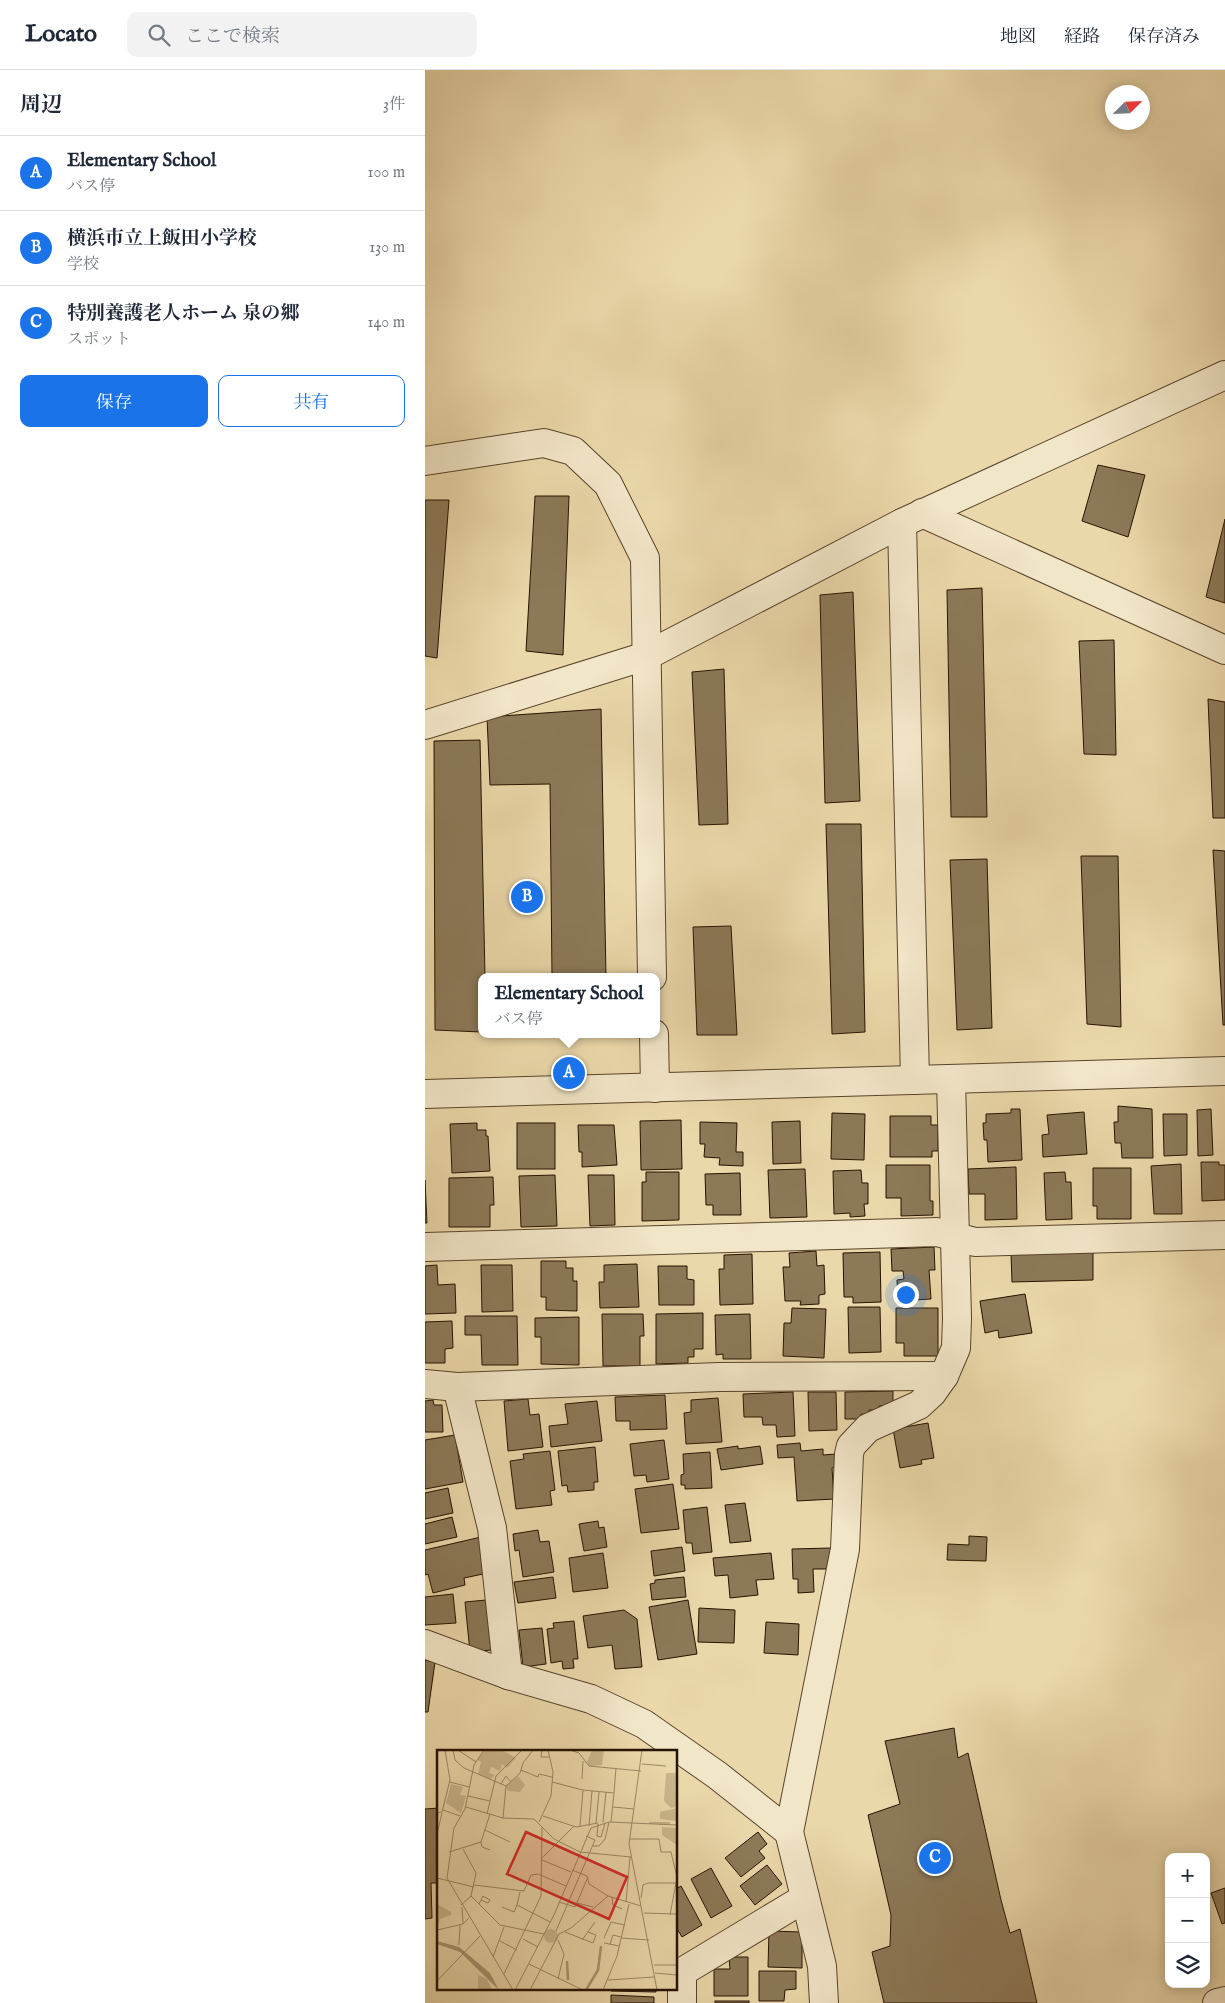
<!DOCTYPE html>
<html lang="ja">
<meta charset="utf-8">
<style>
:root{--surface:#fff;--page:#f2f2f3;--text:#1f2937;--muted:#747a83;--line:#e0e1e3;--accent:#1a73e8}
body{margin:0;font-family:"IM FELL English","Noto Serif JP",serif;background:var(--page);color:var(--text)}
.controls{position:absolute;right:15px;bottom:15px;display:grid;overflow:hidden;border-radius:10px;box-shadow:0 2px 12px #0003}
.controls button{width:45px;height:45px;display:grid;place-items:center;padding:0;border:0;border-bottom:1px solid var(--line);background:var(--surface);color:var(--text);font:25px sans-serif}
.compass{position:absolute;left:680px;top:15px;width:45px;height:45px;border-radius:50%;background:var(--surface);box-shadow:0 2px 12px #0003;rotate:66deg}
.you{position:absolute;left:480px;top:1224px;width:18px;height:18px;margin:-12px;border:4px solid #fff;border-radius:50%;background:#1a73e8;box-shadow:0 0 0 8px #1a73e833}
.badge{display:grid;place-items:center;width:32px;height:32px;border-radius:50%;background:var(--accent);color:#fff;font-size:16px;font-weight:700}
.pin{position:absolute;translate:-50% -50%;border:2px solid #fff;box-shadow:0 1px 5px #0006}
.popup{position:absolute;left:53px;top:903px;width:182px;height:65px;box-sizing:border-box;display:grid;place-content:center;border-radius:10px;background:var(--surface);filter:drop-shadow(0 1px 4px #0005);font-size:16px;white-space:nowrap;color:var(--muted)}
.popup b{font-size:19px;color:var(--text)}
.popup::after{content:'';position:absolute;left:50%;top:100%;margin-left:-10px;border:10px solid transparent;border-top-color:var(--surface)}
.list{margin:0;padding:0;list-style:none}
h2{display:flex;justify-content:space-between;align-items:center;height:65px;margin:0;padding:0 20px;font-size:21px}
h2 small{font-size:16px;font-weight:400;color:var(--muted)}
.list li{display:grid;grid-template-columns:32px 1fr auto;gap:15px;align-items:center;box-sizing:border-box;height:75px;padding:0 20px;border-top:1px solid var(--line)}
.list b{display:block;font-size:19px;white-space:nowrap}
.list p{margin:0;font-size:16px;white-space:nowrap;color:var(--muted)}
.list em{font-size:16px;font-style:normal;color:var(--muted)}
.actions{display:flex;gap:10px;padding:15px 20px}
.actions a{flex:1;padding:11px 0;border:1px solid var(--accent);border-radius:10px;text-align:center;font-size:18px;color:var(--accent)}
.actions .main{background:var(--accent);color:#fff}
.icon{flex:none;width:28px;height:28px;fill:none;stroke:currentColor;stroke-width:2;stroke-linecap:round;stroke-linejoin:round}
.map{position:relative;flex:none;width:800px;height:1933px;overflow:hidden}
header{display:flex;align-items:center;gap:30px;box-sizing:border-box;height:70px;padding:0 25px;background:var(--surface);border-bottom:1px solid var(--line)}
header strong{font-size:24px}
nav{display:flex;gap:28px;margin-inline-start:auto;font-size:18px}
.search{width:350px;height:45px;background:var(--page);display:flex;align-items:center;gap:12px;box-sizing:border-box;padding:0 18px;border-radius:10px;color:var(--muted);font-size:19px}
main{display:flex}
aside{flex:1;background:var(--surface)}
.map>svg:first-child{display:block}
.building{fill:#8c7958;stroke:#261300}
.lines{fill:none;stroke-linecap:round;stroke-linejoin:round}
.minor-casing{stroke:#57442a;stroke-width:30}
.minor{stroke:#f2e6c8;stroke-width:28}
.inset-river{fill:none;stroke:#a89570;stroke-width:2.5}
.inset-road{fill:none;stroke:#9c8966;stroke-width:1}
.view{fill:#d62828;fill-opacity:0.15;stroke:#d62828;stroke-width:2.5}
.inset-edge{fill:none;stroke:#261300;stroke-width:2.5}
</style>
<header>
<strong>Locato</strong>
<div class="search"><svg class="icon" aria-label="search" viewBox="0 0 24 24"><circle cx="10" cy="10" r="6"/><path d="M15 15l6 6"/></svg>ここで検索</div>
<nav><a>地図</a><a>経路</a><a>保存済み</a></nav>
</header>
<main>
<aside>
<h2>周辺<small>3件</small></h2>
<ul class="list">
<li><span class="badge">A</span><div><b>Elementary School</b><p>バス停</p></div><em>100 m</em></li>
<li><span class="badge">B</span><div><b>横浜市立上飯田小学校</b><p>学校</p></div><em>130 m</em></li>
<li><span class="badge">C</span><div><b>特別養護老人ホーム 泉の郷</b><p>スポット</p></div><em>140 m</em></li>
</ul>
<div class="actions"><a class="main">保存</a><a>共有</a></div>
</aside>
<div class="map">
<svg width="800" height="1933" viewBox="0 0 800 1933">
<rect width="100%" height="100%" fill="#ebd8aa"/>
<filter id="stains"><feTurbulence type="fractalNoise" baseFrequency=".004" numOctaves="4"/><feColorMatrix values="0 0 0 0 .2 0 0 0 0 .09 0 0 0 0 .02 0 0 0 .5 -.17"/></filter>
<radialGradient id="worn" r=".72"><stop offset=".6" stop-color="#630" stop-opacity="0"/><stop offset="1" stop-color="#630" stop-opacity=".3"/></radialGradient>
<g class="building">
<polygon points="673,395 720,405 703,467 657,451"/>
<polygon points="110,426 144,426 138,585 101,581"/>
<polygon points="0,430 24,430 12,588 0,586"/>
<polygon points="800,449 800,533 781,527"/>
<polygon points="557,518 562,747 526,747 522,520"/>
<polygon points="428,522 435,731 400,733 395,525"/>
<polygon points="689,570 691,685 659,684 654,571"/>
<polygon points="299,599 303,754 274,755 267,602"/>
<polygon points="783,629 800,632 800,748 788,748"/>
<polygon points="176,639 181,907 127,907 125,714 65,715 62,647"/>
<polygon points="55,670 60,907 56,907 56,962 10,960 9,671"/>
<polygon points="401,754 436,754 440,962 407,964"/>
<polygon points="788,780 800,781 800,955 798,955"/>
<polygon points="656,786 693,786 696,957 662,954"/>
<polygon points="562,789 567,958 532,960 525,790"/>
<polygon points="306,856 312,965 272,965 268,857"/>
<polygon points="127,964 182,964 182,965 127,966"/>
<polygon points="693,1036 727,1039 728,1088 697,1088 696,1073 690,1073 689,1052 693,1052"/>
<polygon points="586,1039 595,1039 597,1090 563,1092 562,1070 559,1070 558,1053 561,1053 561,1044 586,1043"/>
<polygon points="786,1039 788,1085 773,1086 772,1040"/>
<polygon points="659,1042 662,1084 618,1087 617,1065 624,1064 622,1045"/>
<polygon points="407,1043 440,1044 439,1090 406,1089"/>
<polygon points="738,1044 762,1044 762,1085 739,1086"/>
<polygon points="465,1046 506,1046 506,1055 513,1055 513,1081 507,1081 507,1087 465,1087"/>
<polygon points="256,1050 257,1099 216,1100 215,1051"/>
<polygon points="375,1051 376,1093 348,1094 347,1052"/>
<polygon points="275,1052 312,1053 311,1082 318,1082 318,1096 294,1095 295,1088 279,1087 280,1074 275,1074"/>
<polygon points="52,1053 52,1060 61,1060 61,1066 63,1066 65,1101 27,1103 25,1054"/>
<rect x="92" y="1053" width="38" height="46"/>
<polygon points="153,1055 189,1055 192,1095 157,1097 157,1082 154,1082"/>
<polygon points="776,1092 794,1092 794,1095 800,1095 800,1130 777,1131"/>
<polygon points="756,1094 757,1144 729,1144 726,1096"/>
<polygon points="461,1095 505,1095 505,1131 508,1131 508,1145 476,1146 476,1128 461,1128"/>
<polygon points="591,1097 592,1149 560,1150 560,1124 544,1124 543,1099"/>
<polygon points="668,1098 706,1098 706,1149 672,1149 672,1136 668,1136"/>
<polygon points="380,1099 382,1147 345,1148 343,1100"/>
<polygon points="436,1100 437,1113 443,1113 443,1134 439,1134 440,1146 425,1147 425,1143 409,1144 408,1101"/>
<polygon points="221,1102 254,1102 254,1150 217,1151 217,1112 221,1112"/>
<polygon points="640,1102 641,1112 646,1112 647,1149 621,1150 619,1103"/>
<polygon points="315,1103 316,1145 288,1145 288,1135 281,1135 280,1104"/>
<polygon points="130,1105 132,1156 96,1157 94,1106"/>
<polygon points="163,1105 189,1105 190,1155 165,1156"/>
<polygon points="68,1107 69,1135 65,1135 65,1157 24,1157 24,1108"/>
<polygon points="0,1110 2,1153 0,1153"/>
<polygon points="509,1177 510,1200 504,1200 506,1229 473,1231 472,1210 479,1209 478,1201 467,1201 466,1179"/>
<polygon points="391,1181 392,1196 399,1195 400,1224 394,1225 394,1234 375,1235 376,1231 360,1231 358,1197 365,1197 364,1183"/>
<polygon points="455,1182 456,1232 428,1233 428,1227 419,1227 418,1183"/>
<polygon points="668,1182 668,1210 587,1212 586,1184"/>
<polygon points="327,1184 328,1234 295,1235 294,1199 299,1199 299,1185"/>
<polygon points="116,1191 141,1191 141,1198 148,1198 148,1211 152,1211 152,1241 121,1240 121,1227 116,1227"/>
<polygon points="212,1194 214,1237 175,1238 174,1212 179,1212 179,1195"/>
<polygon points="12,1195 13,1215 30,1214 31,1243 0,1244 0,1196"/>
<polygon points="56,1195 87,1195 88,1241 57,1242"/>
<polygon points="233,1196 262,1196 262,1209 269,1210 269,1235 234,1235"/>
<polygon points="600,1224 607,1263 574,1268 573,1260 560,1263 555,1231"/>
<polygon points="423,1237 455,1237 456,1282 424,1283"/>
<polygon points="367,1238 401,1239 399,1288 358,1286 359,1253 366,1253"/>
<polygon points="471,1238 513,1238 513,1286 479,1286 479,1273 471,1273"/>
<polygon points="278,1243 278,1279 269,1279 269,1287 263,1287 263,1293 231,1294 231,1244"/>
<polygon points="177,1244 218,1244 219,1266 215,1266 215,1296 178,1296"/>
<polygon points="325,1244 326,1289 298,1289 298,1284 291,1285 290,1245"/>
<polygon points="40,1246 92,1246 93,1295 57,1295 56,1265 40,1265"/>
<polygon points="154,1247 154,1295 116,1294 116,1267 110,1267 110,1248"/>
<polygon points="27,1251 28,1278 20,1279 20,1293 0,1293 0,1252"/>
<polygon points="468,1321 468,1335 454,1336 454,1340 444,1340 444,1345 436,1344 436,1349 420,1349 420,1322"/>
<polygon points="368,1322 370,1366 352,1367 351,1355 338,1355 337,1347 319,1347 318,1324"/>
<polygon points="383,1322 411,1322 412,1360 384,1361"/>
<polygon points="240,1325 242,1359 205,1360 205,1351 191,1351 190,1327"/>
<polygon points="293,1328 297,1372 261,1374 259,1343 266,1342 266,1330"/>
<polygon points="103,1329 105,1345 114,1344 118,1377 83,1381 79,1331"/>
<polygon points="8,1330 9,1335 17,1335 18,1362 0,1362 0,1331"/>
<polygon points="172,1331 177,1371 126,1377 124,1356 143,1354 140,1334"/>
<polygon points="503,1353 509,1388 496,1390 497,1394 475,1398 468,1359"/>
<polygon points="30,1365 38,1412 0,1419 0,1370"/>
<polygon points="239,1370 244,1409 222,1412 221,1405 209,1406 205,1374"/>
<polygon points="375,1373 376,1381 398,1379 398,1385 411,1384 412,1397 407,1398 409,1429 372,1431 369,1387 353,1388 352,1375"/>
<polygon points="313,1376 313,1379 335,1376 338,1394 296,1400 292,1379"/>
<polygon points="170,1377 173,1412 169,1412 169,1420 143,1422 142,1415 137,1416 133,1381"/>
<polygon points="125,1381 130,1420 125,1421 127,1435 91,1439 85,1391 99,1389 98,1384"/>
<polygon points="285,1382 287,1418 260,1419 260,1415 256,1415 256,1405 259,1404 258,1384"/>
<polygon points="248,1414 254,1459 216,1463 210,1419"/>
<polygon points="23,1418 28,1443 0,1449 0,1423"/>
<polygon points="320,1433 326,1471 305,1473 300,1435"/>
<polygon points="282,1437 287,1482 268,1484 267,1473 261,1473 258,1440"/>
<polygon points="27,1447 32,1467 0,1474 0,1454"/>
<polygon points="173,1451 174,1458 179,1457 182,1477 159,1481 154,1454"/>
<polygon points="113,1460 115,1472 124,1471 129,1502 98,1507 94,1480 90,1481 88,1464"/>
<polygon points="544,1466 562,1467 561,1491 522,1490 523,1474 544,1475"/>
<polygon points="56,1467 63,1503 39,1508 40,1515 8,1523 3,1504 0,1505 0,1480"/>
<polygon points="257,1477 260,1501 229,1506 226,1481"/>
<polygon points="406,1478 407,1499 388,1499 389,1522 373,1523 373,1509 368,1509 367,1479"/>
<polygon points="178,1483 183,1518 148,1522 144,1488"/>
<polygon points="346,1483 349,1509 331,1510 333,1525 305,1528 303,1505 290,1506 288,1488"/>
<polygon points="128,1507 131,1528 93,1533 89,1512"/>
<polygon points="259,1507 261,1527 227,1530 225,1514 230,1513 230,1510"/>
<polygon points="28,1524 31,1553 0,1555 0,1527"/>
<polygon points="61,1530 66,1580 45,1582 40,1532"/>
<polygon points="263,1530 272,1584 233,1590 224,1537"/>
<polygon points="274,1538 310,1540 309,1573 273,1572"/>
<polygon points="199,1540 212,1549 217,1597 190,1599 187,1575 163,1578 158,1546"/>
<polygon points="149,1551 153,1589 148,1589 149,1598 138,1599 137,1591 126,1593 122,1559 129,1558 128,1553"/>
<polygon points="341,1552 374,1554 373,1585 339,1583"/>
<polygon points="117,1558 121,1594 98,1597 94,1560"/>
<polygon points="0,1590 10,1592 3,1642 0,1642"/>
<polygon points="529,1658 533,1688 543,1683 576,1830 585,1863 595,1859 612,1933 459,1933 447,1882 465,1876 466,1845 443,1745 475,1734 460,1671"/>
<polygon points="14,1738 14,1813 6,1813 7,1848 0,1849 0,1739"/>
<polygon points="333,1762 342,1774 334,1781 340,1788 316,1807 300,1788"/>
<polygon points="342,1795 357,1814 330,1835 315,1816"/>
<polygon points="286,1798 307,1836 286,1848 266,1809"/>
<polygon points="256,1816 277,1855 257,1867 251,1857 251,1819"/>
<polygon points="800,1818 800,1853 797,1854 786,1823"/>
<polygon points="344,1861 377,1862 377,1898 343,1897"/>
<polygon points="304,1887 323,1887 323,1926 289,1926 289,1899 305,1899"/>
<polygon points="334,1901 371,1901 371,1919 360,1920 359,1931 334,1931"/>
<polygon points="186,1919 231,1919 231,1922 186,1921"/>
<polygon points="186,1925 229,1927 229,1933 186,1933"/>
<rect x="290" y="1931" width="34" height="2"/>
</g>
<g class="lines">
<defs>
<g id="minor">
<polyline points="0,391 119,373 148,381 183,414 220,488 227,907"/>
<polyline points="497,443 800,580"/>
<polyline points="477,453 490,1010"/>
<polyline points="0,655 221,586 477,453 800,305"/>
<polyline points="229,964 230,1018"/>
<polyline points="0,1024 800,1001"/>
<polyline points="0,1177 512,1162 550,1172 800,1165"/>
<polyline points="0,1314 32,1317 294,1307 519,1306"/>
<polyline points="32,1317 67,1458 83,1605"/>
<polyline points="0,1574 83,1605 166,1629 219,1654 292,1705 364,1762"/>
<polyline points="257,1933 257,1902 380,1828"/>
<polyline points="399,1933 397,1896 364,1762 420,1479 424,1384 426,1376 443,1358 494,1335 507,1323 519,1306 531,1278 532,1248 526,1009"/>
<polyline points="792,1933 800,1931"/>
</g>
</defs>
<use href="#minor" class="minor-casing"/>
<use href="#minor" class="minor"/>
</g>
<g transform="translate(12 1680)">
<rect width="240" height="240" fill="#ebd8aa"/>
<path d="M48 0H65L79 8 70 18 65 14 63 21 54 17 52 23 58 25 53 29 41 24 44 12 40 10ZM155 0H167L165 15 152 16 150 12ZM229 23H240V57L234 58 227 51ZM81 26 88 35 83 42 71 41 69 36ZM14 34 26 37 23 45 29 46 24 63 9 53ZM240 58V71L223 69V62ZM225 77 240 78V95L225 85ZM0 154 14 162V165L3 169 0 179ZM107 186a7 7 0 1 1 14 0a7 7 0 1 1-14 0ZM41 225 50 229 55 240H41Z" fill="#cab78d"/>
<path d="M0 191 22 197 53 223 62 240 23 202 0 194Z" fill="#a89570"/>
<path class="inset-river" d="M130 211 131 230M149 240 161 220 164 196"/>
<path class="inset-road" d="M16 0 18 10 27 18 69 36M21 0 39 12M47 0 37 15 28 59 17 78 10 128 76 240M105 0 104 7H112M133 0 142 3 152 16 204 21M205 0 192 94 220 240M205 14 229 16M84 20 101 27 102 24 115 27M145 29 146 11M13 32 32 37M115 32 146 40 177 43 174 72M64 34 69 26 74 32M177 43 179 18M31 46 53 51M29 57 66 68 97 69 117 89 143 102 194 107M176 57 197 59M6 60 23 66M0 63 5 62 13 30 8 0M50 64 59 26 85 0M106 66 139 77 161 73M66 68 69 36 83 23 86 13 96 0M102 72 114 46 116 22 111 0M166 72 169 42M159 73 162 42M212 73H233M161 74 160 86 164 87 168 73M143 76 146 40M152 76 155 41M48 80 73 92M0 84 5 63M192 89H222L224 102H234L240 127M156 96H162L168 89 172 72M53 100 45 97 44 92 53 64M12 102 44 92M105 108 137 76M105 110 134 122M135 120 150 126 152 134 171 146 204 156M0 128 37 137M37 135 87 141 94 125 101 124 129 136M83 142 80 155 113 172M34 146 63 175 107 184M175 147 176 155 185 159M204 148 206 135 211 133H240M122 152 138 157 151 127M189 152 193 107M140 153 156 157M42 154 46 146 53 150 51 153 44 150M24 155 34 146 39 123 26 99M25 157 26 173M65 157 77 162 80 155M207 163 240 164M233 165 239 133M0 180 26 174 32 168M119 181 158 90 149 86M128 182 156 193 159 185 151 182M167 188 174 172 188 175M184 188 212 190M86 189 101 197M145 190 158 172M63 191 80 200M167 193 182 196M173 194 176 185 184 187M22 195 23 175M56 207 67 177M92 214 146 240M217 215H240M218 223 240 225M67 224 104 146 105 77M121 229 127 204 121 190M171 230 217 227M0 231 43 186M78 240 117 165 154 78 172 72 240 75M93 240 122 184 134 178 171 146M166 240 180 206 192 154"/>
<path class="view" d="M89 82 190 127 172 169 70 124Z"/>
<rect width="240" height="240" class="inset-edge"/>
</g>
<rect width="100%" height="100%" filter="url(#stains)"/>
<rect width="100%" height="100%" fill="url(#worn)"/>
</svg>
<div class="controls">
<button>+</button>
<button>−</button>
<button><svg class="icon" aria-label="layers" viewBox="0 0 24 24"><path d="M12 4l9 5-9 5-9-5zM3 14l9 5 9-5"/></svg></button>
</div>
<svg class="compass" viewBox="-18 -18 36 36"><path d="M0-13l5 13h-10z" fill="#e53935"/><path d="M0 13l5-13h-10z" fill="#747a83"/></svg>
<div class="you"></div>
<div class="pin badge" style="left:144px;top:1003px">A</div>
<div class="popup"><b>Elementary School</b>バス停</div>
<div class="pin badge" style="left:102px;top:827px">B</div>
<div class="pin badge" style="left:510px;top:1788px">C</div>
</div>
</main>
